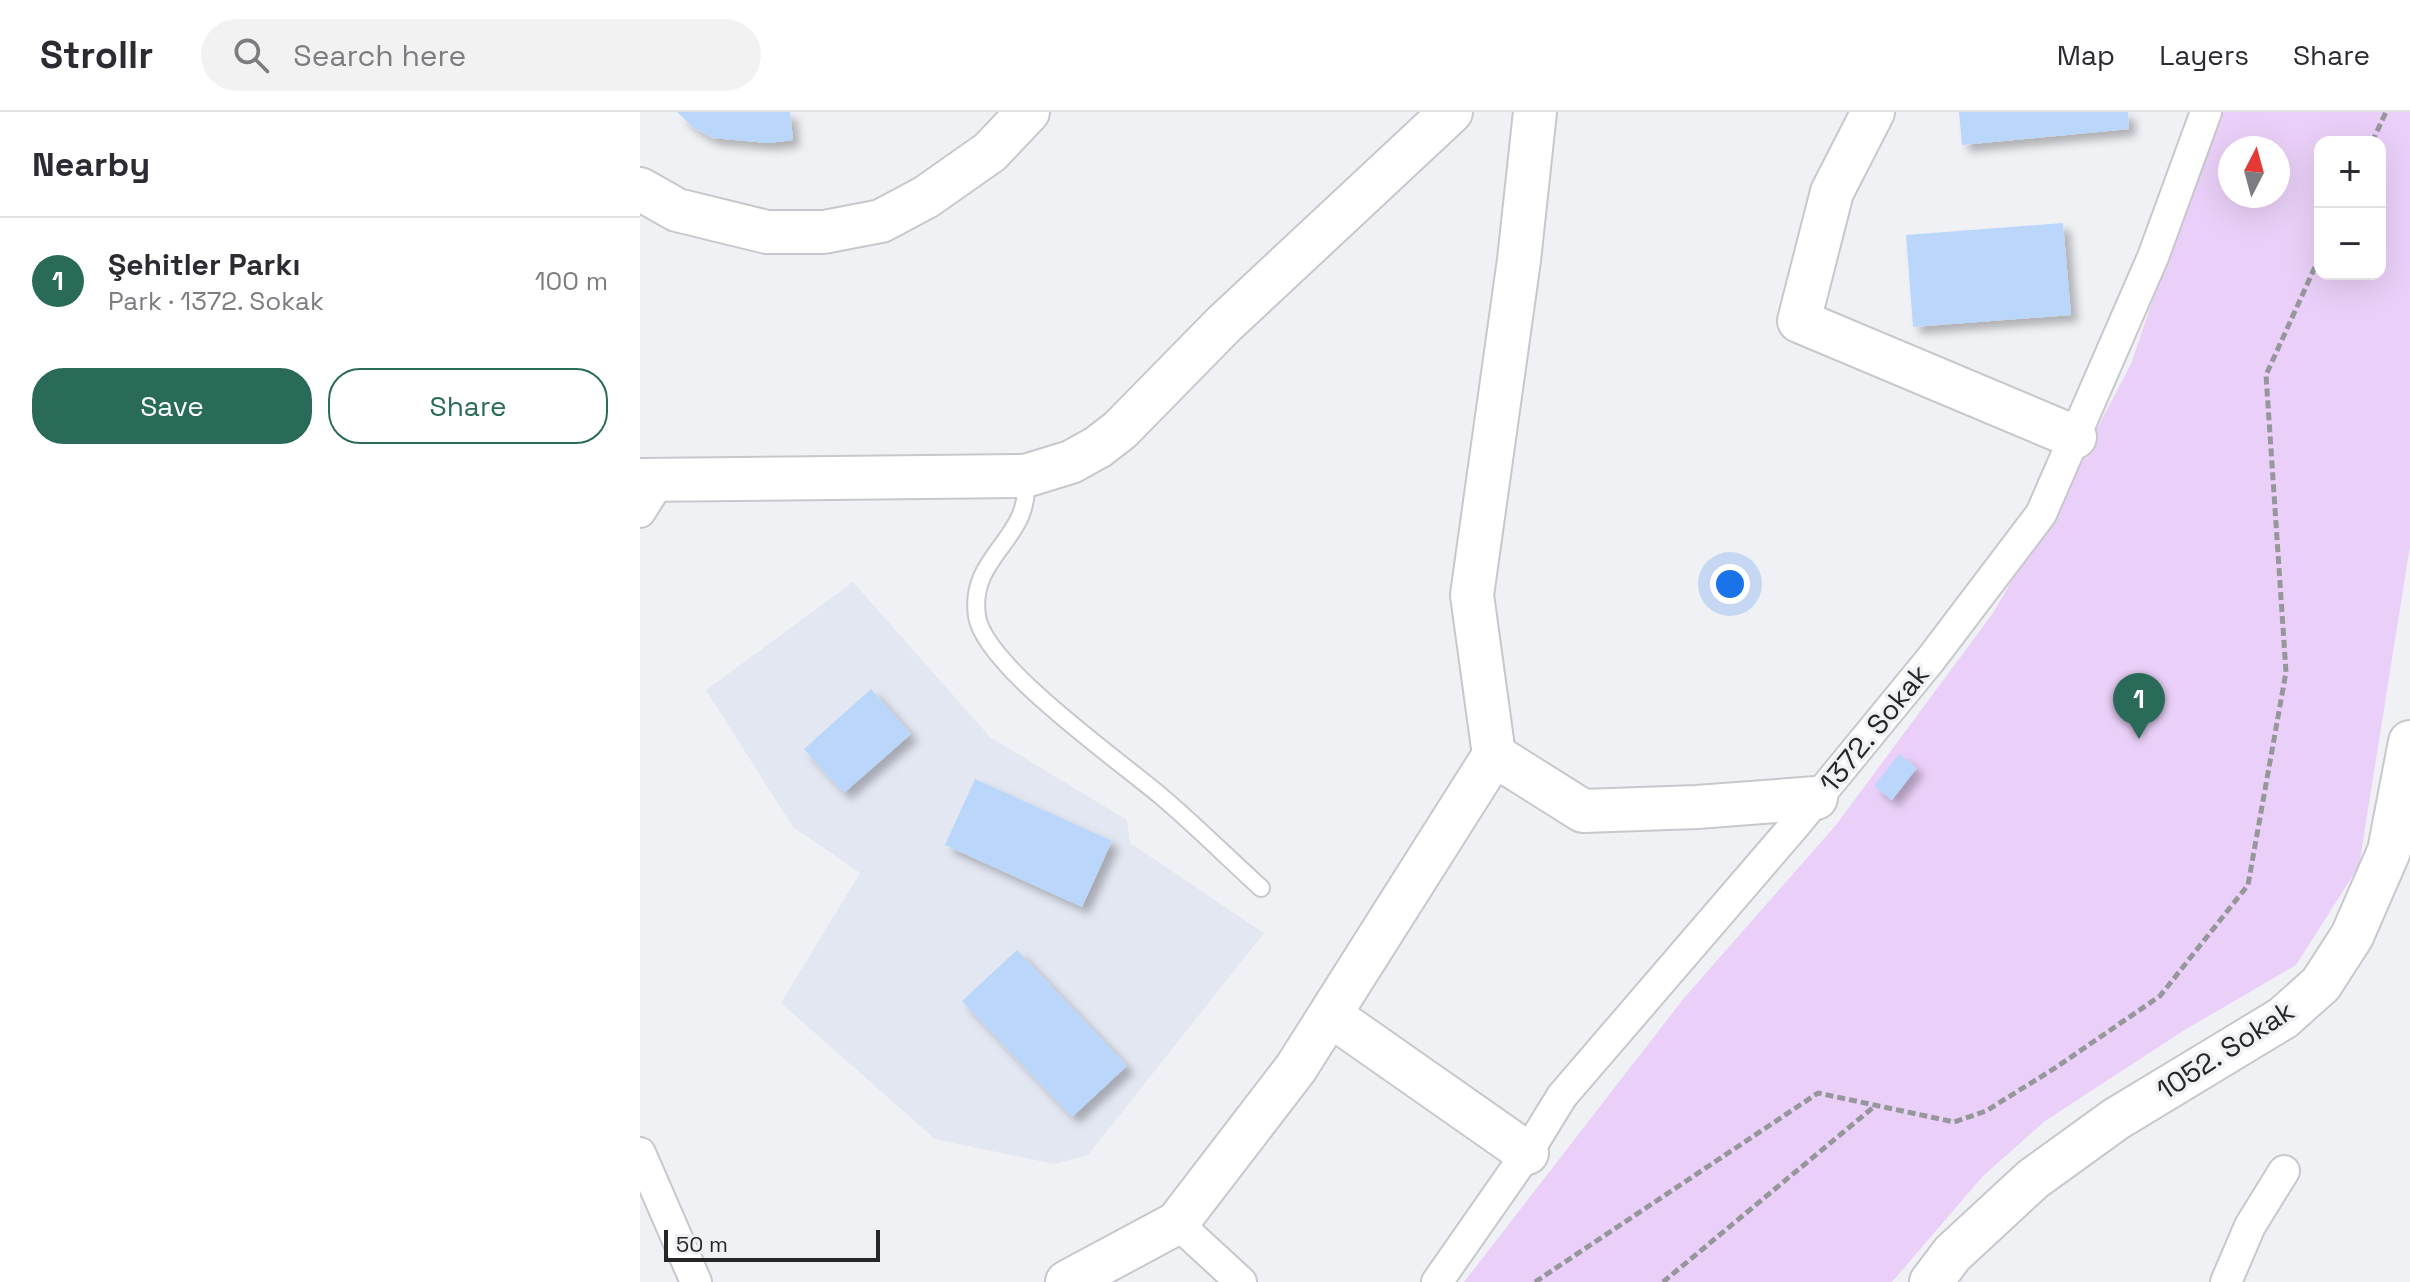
<!DOCTYPE html>
<meta charset="utf-8">
<style>
:root{--surface:#fff;--page:#f2f2f3;--text:#2b2b33;--muted:#7c7c81;--line:#e1e1e2;--accent:#296a59}
body{margin:0;font-family:"Space Grotesk",sans-serif;background:var(--page);color:var(--text)}
.controls{position:absolute;right:24px;top:24px;display:grid;overflow:hidden;border-radius:16px;box-shadow:0 8px 32px #0002}
.controls button{width:72px;height:72px;display:grid;place-items:center;padding:0;border:0;border-bottom:2px solid var(--line);background:var(--surface);color:var(--text);font:40px sans-serif}
.compass{position:absolute;left:1578px;top:24px;width:72px;height:72px;border-radius:50%;background:var(--surface);box-shadow:0 8px 32px #0002;rotate:6deg}
.scale{position:absolute;left:24px;bottom:20px;width:216px;box-sizing:border-box;padding-left:8px;border:4px solid #252627;border-top:0;font-size:22px;line-height:28px;white-space:nowrap;color:#252627;-webkit-text-stroke:6px #f0f1f5;paint-order:stroke}
.you{position:absolute;left:1090px;top:472px;width:28px;height:28px;margin:-20px;border:6px solid #fff;border-radius:50%;background:#1a73e8;box-shadow:0 0 0 12px #1a73e833}
.badge{display:grid;place-items:center;width:52px;height:52px;border-radius:50%;background:var(--accent);color:#fff;font-size:26px;font-weight:700}
.pin{position:absolute;translate:-50% -66px;filter:drop-shadow(0 2px 4px #0008)}
.pin::after{content:'';position:absolute;top:42px;width:28px;height:24px;background:inherit;clip-path:polygon(0 0,100% 0,50% 100%)}
.list{margin:0;padding:0;list-style:none}
h2{display:flex;justify-content:space-between;align-items:center;height:104px;margin:0;padding:0 32px;font-size:34px}
h2 small{font-size:26px;font-weight:400;color:var(--muted)}
.list li{display:grid;grid-template-columns:52px 1fr auto;gap:24px;align-items:center;box-sizing:border-box;height:128px;padding:0 32px;border-top:2px solid var(--line)}
.list b{display:block;font-size:30px;white-space:nowrap}
.list p{margin:0;font-size:26px;white-space:nowrap;color:var(--muted)}
.list em{font-size:26px;font-style:normal;color:var(--muted)}
.actions{display:flex;gap:16px;padding:24px 32px}
.actions a{flex:1;padding:18px 0;border:2px solid var(--accent);border-radius:32px;text-align:center;font-size:28px;color:var(--accent)}
.actions .main{background:var(--accent);color:#fff}
.icon{flex:none;width:44px;height:44px;fill:none;stroke:currentColor;stroke-width:2;stroke-linecap:round;stroke-linejoin:round}
.map{position:relative;flex:none;width:1770px;height:1170px;overflow:hidden}
header{display:flex;align-items:center;gap:48px;box-sizing:border-box;height:112px;padding:0 40px;background:var(--surface);border-bottom:2px solid var(--line)}
header strong{font-size:38px}
nav{display:flex;gap:44px;margin-inline-start:auto;font-size:28px}
.search{width:560px;height:72px;background:var(--page);display:flex;align-items:center;gap:20px;box-sizing:border-box;padding:0 28px;border-radius:44px;color:var(--muted);font-size:30px}
main{display:flex}
aside{flex:1;background:var(--surface)}
.map>svg:first-child{display:block}
.built{fill:#e3e7f2}
.green{fill:#ead0f8;fill-rule:evenodd}
.building{fill:#bad7fb;filter:url(#shadow)}
.lines{fill:none;stroke-linecap:round;stroke-linejoin:round}
.lane-casing{stroke:#c6c8cc;stroke-width:20}
.street-casing{stroke:#c6c8cc;stroke-width:34}
.secondary-casing{stroke:#c6c8cc;stroke-width:46}
.path{stroke:#96979a;stroke-width:5;stroke-dasharray:8 4;stroke-linecap:butt}
.lane{stroke:#fff;stroke-width:16}
.street{stroke:#fff;stroke-width:30}
.secondary{stroke:#fff;stroke-width:42}
.labels{text-anchor:middle;stroke-width:7;stroke-linejoin:round;paint-order:stroke}
.street-label{font-size:28px;fill:#252627;stroke:#f0f1f5}
</style>
<header>
<strong>Strollr</strong>
<div class="search"><svg class="icon" aria-label="search" viewBox="0 0 24 24"><circle cx="10" cy="10" r="6"/><path d="M15 15l6 6"/></svg>Search here</div>
<nav><a>Map</a><a>Layers</a><a>Share</a></nav>
</header>
<main>
<aside>
<h2>Nearby<small></small></h2>
<ul class="list">
<li><span class="badge">1</span><div><b>Şehitler Parkı</b><p>Park · 1372. Sokak</p></div><em>100 m</em></li>
</ul>
<div class="actions"><a class="main">Save</a><a>Share</a></div>
</aside>
<div class="map">
<svg width="1770" height="1170" viewBox="0 0 1770 1170">
<defs>
<filter id="shadow"><feDropShadow dx="7" dy="7" stdDeviation="4" flood-color="#0004"/></filter>
</defs>
<rect width="100%" height="100%" fill="#f0f1f5"/>
<polygon class="built" points="213,470 350,625 487,708 490,731 624,821 448,1043 414,1052 295,1027 141,891 220,761 153,715 66,578"/>
<path class="green" d="M1577 0H1770V434L1719 754 1656 853 1543 919 1405 1009 1343 1064 1252 1170H824L1044 886 1196 713 1353 501 1428 371 1491 252ZM1680 30H1740V162H1680ZM1590 36H1638V84H1590Z"/>
<g class="building">
<polygon points="37,0 150,0 153,28 128,31 72,26 54,16"/>
<polygon points="1319,0 1488,0 1489,17 1322,33"/>
<polygon points="1423,111 1431,203 1273,215 1266,123"/>
<polygon points="231,577 271,622 204,681 164,637"/>
<polygon points="1259,642 1277,656 1252,688 1234,674"/>
<polygon points="335,667 472,729 442,795 305,733"/>
<polygon points="377,838 487,954 432,1005 322,889"/>
</g>
<g class="lines">
<defs>
<path id="lane" d="M385 366C394 427 328 442 337 504 344 554 481 650 522 685 556 714 588 746 621 776"/>
<g id="street">
<polyline points="0,400 20,368"/>
<polyline points="0,1041 56,1170"/>
<polyline points="537,1111 601,1170"/>
<polyline points="797,1170 887,1041 922,984 1155,713 1291,547 1401,402 1513,145 1566,0"/>
<polyline points="1586,1170 1610,1114 1644,1059"/>
</g>
<g id="secondary">
<polyline points="895,0 879,148 832,483 854,643 943,699 1057,695 1176,686"/>
<polyline points="1233,0 1192,80 1159,209 1435,325"/>
<polyline points="0,77 37,98 127,120 184,120 241,109 286,85 350,40 388,0"/>
<polyline points="0,368 385,364 431,350 458,335 480,318 584,212 811,0"/>
<polyline points="690,903 887,1041"/>
<polyline points="427,1170 537,1111 656,956 854,643"/>
<polyline points="1291,1170 1312,1142 1393,1067 1476,1007 1643,906 1681,872 1712,824 1749,739 1770,630"/>
</g>
</defs>
<use href="#lane" class="lane-casing"/>
<use href="#street" class="street-casing"/>
<use href="#secondary" class="secondary-casing"/>
<g class="path">
<polyline points="1732,30 1746,0"/>
<polyline points="895,1170 1178,981 1314,1010 1346,999 1415,956 1520,884 1608,773 1646,560 1626,263 1680,144"/>
<polyline points="1023,1170 1236,993"/>
</g>
<use href="#lane" class="lane"/>
<use href="#street" class="street"/>
<use href="#secondary" class="secondary"/>
</g>
<g class="labels">
<g class="street-label">
<text transform="translate(1234 616) rotate(-51)" y="10">1372. Sokak</text>
<text transform="translate(1585 938) rotate(-33)" y="10">1052. Sokak</text>
</g>
</g>
</svg>
<div class="controls">
<button>+</button>
<button>−</button>
</div>
<svg class="compass" viewBox="-18 -18 36 36"><path d="M0-13l5 13h-10z" fill="#e53935"/><path d="M0 13l5-13h-10z" fill="#7c7c81"/></svg>
<div class="scale">50 m</div>
<div class="you"></div>
<div class="pin badge" style="left:1499px;top:627px">1</div>
</div>
</main>
